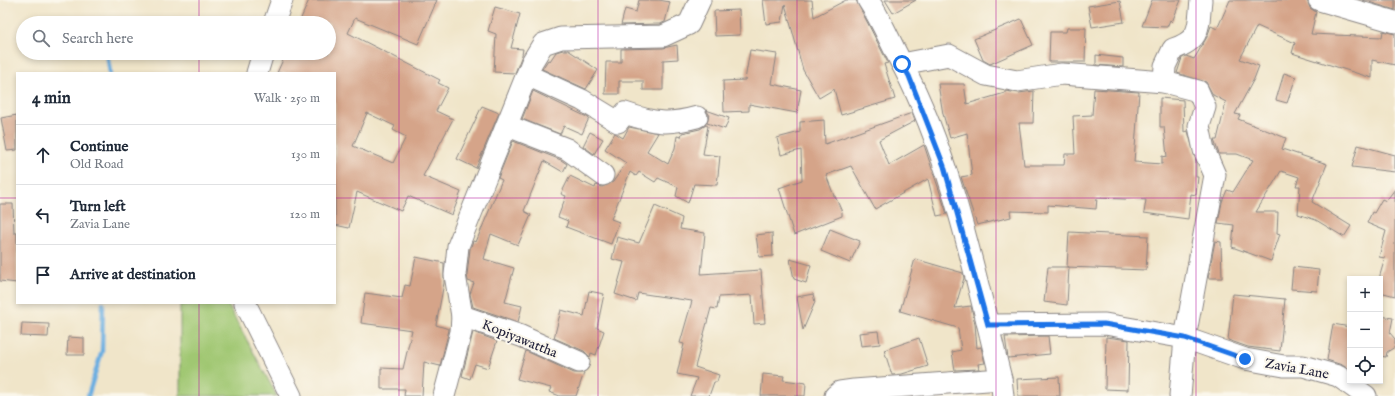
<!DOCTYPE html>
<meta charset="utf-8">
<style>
:root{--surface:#fff;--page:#f2f2f3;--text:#1f2937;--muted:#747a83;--line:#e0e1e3}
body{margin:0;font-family:"IM FELL English",serif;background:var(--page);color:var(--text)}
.controls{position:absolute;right:12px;bottom:12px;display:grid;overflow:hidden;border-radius:0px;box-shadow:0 2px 6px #0003}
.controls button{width:36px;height:36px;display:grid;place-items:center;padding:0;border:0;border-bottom:1px solid var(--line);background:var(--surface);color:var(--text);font:20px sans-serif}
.stop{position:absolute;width:12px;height:12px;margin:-9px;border:3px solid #1a73e8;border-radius:50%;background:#fff}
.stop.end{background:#1a73e8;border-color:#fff;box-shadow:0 1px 4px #0008}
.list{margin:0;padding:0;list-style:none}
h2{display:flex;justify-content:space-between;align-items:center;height:52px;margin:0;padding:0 16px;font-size:17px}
h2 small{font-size:13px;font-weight:400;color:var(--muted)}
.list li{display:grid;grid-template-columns:26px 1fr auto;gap:12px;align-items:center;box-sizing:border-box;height:60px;padding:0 16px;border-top:1px solid var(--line)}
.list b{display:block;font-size:15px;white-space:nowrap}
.list p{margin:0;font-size:13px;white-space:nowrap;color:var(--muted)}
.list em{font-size:13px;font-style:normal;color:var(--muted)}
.icon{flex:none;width:22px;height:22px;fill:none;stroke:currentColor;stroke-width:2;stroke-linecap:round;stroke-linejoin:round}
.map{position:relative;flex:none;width:1395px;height:396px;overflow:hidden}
.search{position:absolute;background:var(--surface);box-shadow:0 2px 6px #0003;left:16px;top:16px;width:320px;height:44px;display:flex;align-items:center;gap:10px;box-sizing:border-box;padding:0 14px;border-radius:22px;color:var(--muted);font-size:15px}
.panel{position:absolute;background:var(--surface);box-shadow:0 2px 6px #0003;left:16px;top:72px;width:320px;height:232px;border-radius:0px}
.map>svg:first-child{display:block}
.green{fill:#a0c772;stroke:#617456}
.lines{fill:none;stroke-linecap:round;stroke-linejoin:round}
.stream{stroke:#6cafe1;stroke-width:4.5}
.building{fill:#d5a489;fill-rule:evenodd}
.minor-casing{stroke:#898482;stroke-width:23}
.minor{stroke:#fff;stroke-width:21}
.route{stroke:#1a73e8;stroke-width:5}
.grid{fill:none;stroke:#b5179e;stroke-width:1;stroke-opacity:0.55}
.labels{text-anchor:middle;stroke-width:4;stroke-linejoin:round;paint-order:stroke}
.street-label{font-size:14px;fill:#22223b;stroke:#fbf7ec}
</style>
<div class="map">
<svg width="1395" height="396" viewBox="0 0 1395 396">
<rect width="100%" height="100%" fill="#fbf7ec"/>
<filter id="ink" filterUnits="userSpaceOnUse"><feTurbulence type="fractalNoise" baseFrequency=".025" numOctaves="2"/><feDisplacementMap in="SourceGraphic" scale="8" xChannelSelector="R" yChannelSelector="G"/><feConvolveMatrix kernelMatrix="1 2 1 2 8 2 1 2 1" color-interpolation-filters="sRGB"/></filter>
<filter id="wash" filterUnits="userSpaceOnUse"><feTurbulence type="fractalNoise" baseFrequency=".012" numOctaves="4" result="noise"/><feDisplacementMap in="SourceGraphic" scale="16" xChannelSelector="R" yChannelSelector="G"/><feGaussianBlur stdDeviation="0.9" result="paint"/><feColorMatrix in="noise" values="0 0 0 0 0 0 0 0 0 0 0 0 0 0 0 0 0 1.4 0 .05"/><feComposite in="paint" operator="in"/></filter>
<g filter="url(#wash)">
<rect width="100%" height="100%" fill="#f0e5c9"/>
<polygon class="green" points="180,305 228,305 277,396 180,396"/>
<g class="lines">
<g class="stream">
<polyline points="107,53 110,73"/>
<polyline points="88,396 102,351 103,303"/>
</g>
</g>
<g id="blocks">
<g class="building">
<path d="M309 0H437L418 44 355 18 348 33 440 80 438 83 448 88 436 111 453 119 423 176 461 192 452 215 408 196 401 211 357 192 349 228 335 225V73H277L286 53H329V23H299ZM367 113 395 126 393 130 406 137 393 163 353 146Z"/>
<polygon points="639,0 659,0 670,2 665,22 660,24 621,25 625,9 636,12"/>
<polygon points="763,0 812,0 814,17 846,0 856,0 888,63 884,64 895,99 841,115 834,89 819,98 803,70 785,4 782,22 766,24"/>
<polygon points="885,0 916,0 893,13"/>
<polygon points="1152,0 1181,0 1172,22 1170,20 1167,27 1142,26"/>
<polygon points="1230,0 1307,0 1310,8 1316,12 1311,34 1382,37 1383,31 1395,34 1395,65 1372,60 1372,78 1292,53 1295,43 1257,26 1240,59 1259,66 1254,79 1235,114 1240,115 1238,119 1286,138 1282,149 1327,164 1312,202 1351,226 1344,237 1316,220 1298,214 1300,186 1296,186 1299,177 1281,171 1256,212 1278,212 1277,233 1280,234 1271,261 1232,247 1234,225 1218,223 1222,202 1227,190 1233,192 1253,160 1237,154 1219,154 1214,140 1217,140 1226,102 1213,95 1206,82 1177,73 1182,58 1186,56 1194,59 1207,37 1211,26 1217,29"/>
<polygon points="1362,0 1395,0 1395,10"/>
<polygon points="1120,1 1124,22 1092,27 1088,6"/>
<polygon points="495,7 520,14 511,48 523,49 522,55 515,73 494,72 496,34 488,31"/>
<polygon points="739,10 740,35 715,36 714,11"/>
<polygon points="1021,19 1033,45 990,64 983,60 974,39"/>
<polygon points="1067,28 1086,28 1085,62 1049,62 1050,32 1066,32"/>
<polygon points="677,45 678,59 663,60 663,90 643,90 643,81 619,81 619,94 605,94 606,62 621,62 621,49 663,48"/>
<polygon points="563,50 568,50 598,70 586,89 542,69 548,60 550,61 556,52"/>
<polygon points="750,50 777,54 772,84 801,90 797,113 749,104 749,111 724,112 723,81 745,80"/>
<polygon points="1096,55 1123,58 1123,67 1096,65"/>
<polygon points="1284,73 1296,77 1287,103 1276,100"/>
<polygon points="938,84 964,84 967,104 1005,93 1005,91 1019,93 1034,91 1033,123 1019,123 1024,165 1064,165 1065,154 1075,154 1073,116 1092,115 1094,89 1139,92 1134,162 1162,164 1162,156 1167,157 1164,127 1160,127 1160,98 1183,100 1184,132 1188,131 1196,161 1196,177 1198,177 1196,195 1191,194 1188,219 1144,213 1146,200 1097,198 1096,209 1048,205 1048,212 1010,211 1011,217 977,225 961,177 972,175 967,133 950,138 943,114"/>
<polygon points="533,91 589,118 582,134 564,126 560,134 522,119"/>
<polygon points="482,106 499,113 476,168 457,159"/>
<polygon points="706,110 729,118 725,129 707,123 709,114"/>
<polygon points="912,113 915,121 879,140 889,165 924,145 947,214 937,216 928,179 875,209 851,166 826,175 834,196 835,196 842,212 842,216 794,235 779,188 802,180 801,150 781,155 777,138 800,132 800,122 824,120 825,144"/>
<polygon points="17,115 17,150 7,151 1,118"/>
<polygon points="706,125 708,126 703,154 720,156 717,185 694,184 688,203 676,196 678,187 658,178 655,182 639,172 636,176 630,172 611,219 619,222 611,244 566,227 568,221 558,217 566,196 561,194 570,176 595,188 596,185 602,187 613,182 626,163 605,149 615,133 623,138 629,127 658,133 647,151 668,164 675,148 677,136 681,137 682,133 700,129"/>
<polygon points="590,132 603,139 594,154 583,146"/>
<polygon points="513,141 561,160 567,164 563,172 544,161 524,211 531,215 518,245 491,234 484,259 514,268 505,302 522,306 518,322 473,307 470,294 474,283 468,281 467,275 470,249 473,241 476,242 502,180 498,178"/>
<polygon points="1358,145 1395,155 1395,172 1352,167"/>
<polygon points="1395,189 1395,296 1380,292 1380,275 1385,258 1379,257 1386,231 1367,223 1372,212 1374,213 1382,199 1386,201"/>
<polygon points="0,204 13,204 14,233 17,233 17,283 0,281"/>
<polygon points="655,206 682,218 680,229 705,233 701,274 761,270 765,323 754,324 752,295 719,297 717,309 711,308 695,367 719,375 717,382 714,382 709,396 690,396 697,378 677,374 684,344 680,343 692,301 638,293 636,301 615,294 624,262 612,259 617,237 639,243"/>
<polygon points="830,229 860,241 850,263 821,251"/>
<polygon points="1069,232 1148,236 1146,270 1067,267"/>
<polygon points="772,233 773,256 759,257 756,235"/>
<polygon points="1215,241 1221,242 1222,278 1208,278"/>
<polygon points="416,257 444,263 444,283 436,325 449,329 449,330 440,366 424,362 422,396 404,396 405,389 381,389 381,368 403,369 412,330 361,323 365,293 402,298 405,285 410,286"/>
<polygon points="790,259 811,265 806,283 794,279"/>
<polygon points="915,259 963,273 964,278 955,308 971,306 975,324 977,348 981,347 985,363 978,364 979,369 955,370 952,352 961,350 958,328 900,311"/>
<polygon points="1048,267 1069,267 1067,305 1044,302"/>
<polygon points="1293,267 1319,270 1317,291 1291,289"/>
<polygon points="589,291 604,294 597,328 604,331 596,355 591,353 590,357 584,351 554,338 561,310 584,316"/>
<polygon points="813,294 815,302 803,330 797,297"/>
<polygon points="1233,294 1285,299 1280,351 1248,347 1228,340"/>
<polygon points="1380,316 1393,318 1390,333 1395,339 1395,347 1387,352 1386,357 1380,356"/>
<polygon points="22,323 49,324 48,337 21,336"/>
<polygon points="1333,324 1350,327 1350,370 1342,365 1327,360"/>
<polygon points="878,331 880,344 861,346 859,333"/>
<polygon points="473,332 497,341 488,368 475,364 470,379 462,376"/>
<polygon points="1048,336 1050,354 1008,358 1005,337"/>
<polygon points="68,337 84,338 84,355 67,355"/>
<polygon points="1106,337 1129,340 1128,390 1105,389"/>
<polygon points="919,338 928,366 902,374 892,375 884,350"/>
<polygon points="526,351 574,373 584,373 576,396 560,396 549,392 551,388 517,379"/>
<polygon points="763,374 784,376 783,380 806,383 805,396 761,396"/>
<polygon points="1059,377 1060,396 1018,396 1017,379"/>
</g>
</g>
</g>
<g filter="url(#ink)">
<use href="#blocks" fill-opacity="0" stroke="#898482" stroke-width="1"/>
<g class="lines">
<defs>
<g id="minor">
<path d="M868 0C882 21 890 42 902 64 952 159 975 275 1001 379L1003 396"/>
<polyline points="1319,0 1395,22"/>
<polyline points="274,23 282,0"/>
<polyline points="902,64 949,55 986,75 1017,81 1062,74 1164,82 1198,91 1205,107 1199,126 1204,150 1215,175 1185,338 1180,396"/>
<polyline points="257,73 263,53"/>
<path d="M527 75 582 100 618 122 625 113C654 123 668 125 697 117"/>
<path d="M1164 82 1165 66 1173 49C1202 39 1198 27 1201 0"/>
<polyline points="508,126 567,149 603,175"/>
<polyline points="245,303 291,396"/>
<polyline points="462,316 521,336 579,362"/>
<polyline points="988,325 1105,324 1185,338 1245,359 1284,366 1303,366 1338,376 1366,396"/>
<polyline points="444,396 461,332 462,316 455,275 458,246 532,62 543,44 561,38 663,36 689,24 700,0"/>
<polyline points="835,396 840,392 854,390 1001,379"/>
</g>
</defs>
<use href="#minor" class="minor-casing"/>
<use href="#minor" class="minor"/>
</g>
</g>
<g class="lines" filter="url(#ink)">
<polyline class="route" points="902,64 909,76 944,166 988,325 1104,324 1185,338 1245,359"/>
</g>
<path class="grid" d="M199 0V23M399 0V396M598 0V396M797 0V396M996 0V396M1196 0V396M199 53V73M0 198H17M335 198H1395M199 303V396"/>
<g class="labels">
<g class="street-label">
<text transform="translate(520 338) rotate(22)" y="5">Kopiyawattha</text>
<text transform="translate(1297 368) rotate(10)" y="5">Zavia Lane</text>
</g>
</g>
</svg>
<div class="controls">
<button>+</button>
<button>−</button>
<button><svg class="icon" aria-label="locate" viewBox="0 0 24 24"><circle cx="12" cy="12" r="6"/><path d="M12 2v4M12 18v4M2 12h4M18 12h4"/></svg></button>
</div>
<div class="stop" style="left:902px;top:64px"></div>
<div class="stop end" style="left:1245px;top:359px"></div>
<div class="search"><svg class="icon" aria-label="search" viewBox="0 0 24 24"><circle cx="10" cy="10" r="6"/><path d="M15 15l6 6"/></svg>Search here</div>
<section class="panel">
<h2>4 min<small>Walk · 250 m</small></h2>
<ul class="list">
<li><svg class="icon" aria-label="ahead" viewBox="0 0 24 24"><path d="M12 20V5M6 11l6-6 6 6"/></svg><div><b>Continue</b><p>Old Road</p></div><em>130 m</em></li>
<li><svg class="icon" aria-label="left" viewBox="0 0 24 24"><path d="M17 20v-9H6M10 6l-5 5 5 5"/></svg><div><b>Turn left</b><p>Zavia Lane</p></div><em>120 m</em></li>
<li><svg class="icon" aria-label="arrive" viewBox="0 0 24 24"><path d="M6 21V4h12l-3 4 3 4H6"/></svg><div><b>Arrive at destination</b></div></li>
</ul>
</section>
</div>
